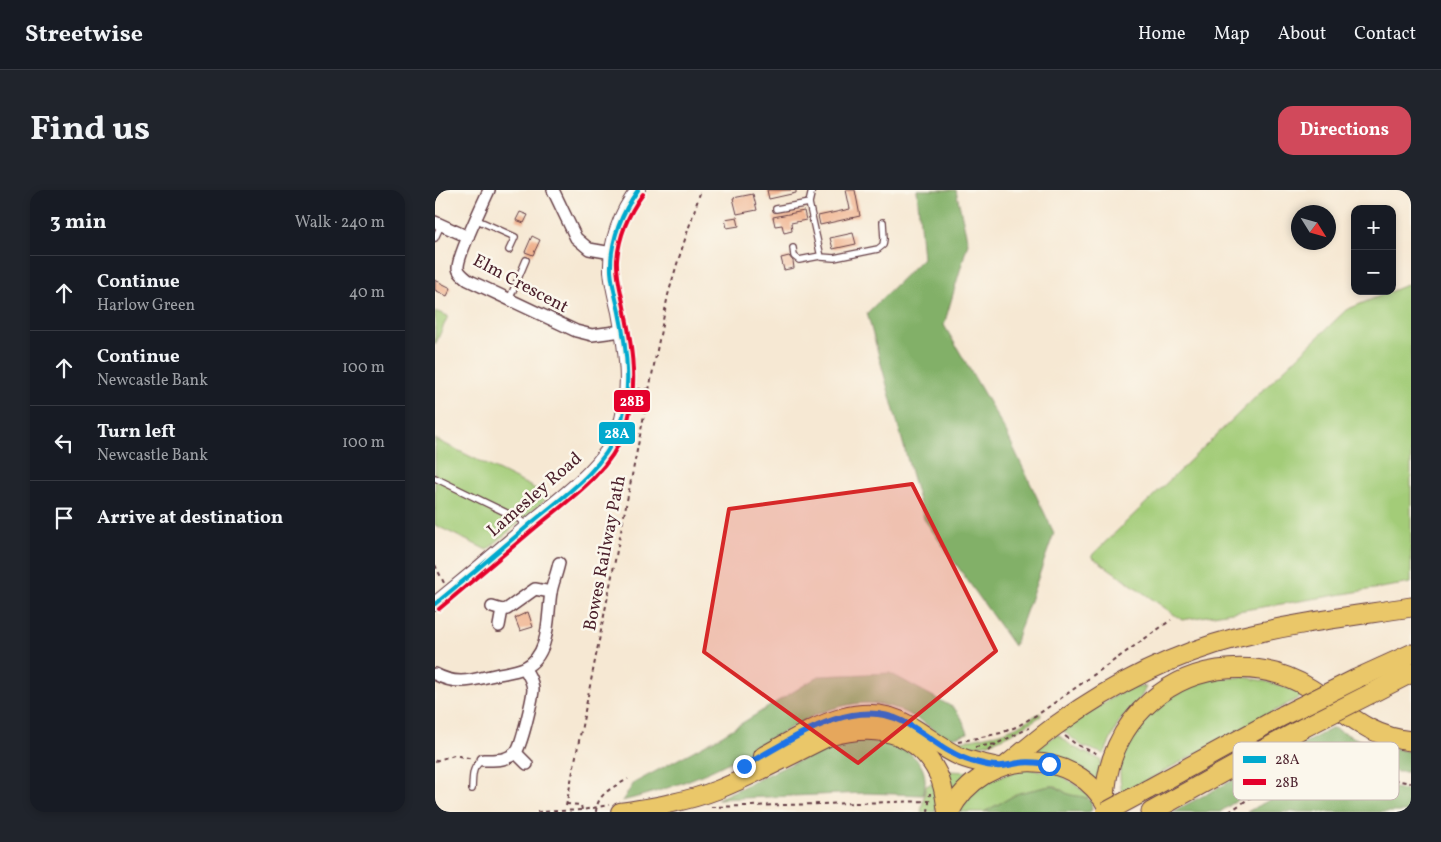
<!DOCTYPE html>
<meta charset="utf-8">
<style>
:root{--surface:#171b24;--page:#20242c;--text:#f1f3f6;--muted:#9ea1a6;--line:#363941;--accent:#d1495b}
body{margin:0;font-family:Vollkorn,serif;background:var(--page);color:var(--text)}
.controls{position:absolute;right:15px;top:15px;display:grid;overflow:hidden;border-radius:10px;box-shadow:0 2px 8px #0003}
.controls button{width:45px;height:45px;display:grid;place-items:center;padding:0;border:0;border-bottom:1px solid var(--line);background:var(--surface);color:var(--text);font:25px sans-serif}
.compass{position:absolute;left:856px;top:15px;width:45px;height:45px;border-radius:50%;background:var(--surface);box-shadow:0 2px 8px #0003;rotate:127deg}
.stop{position:absolute;width:15px;height:15px;margin:-11px;border:4px solid #1a73e8;border-radius:50%;background:#fff}
.stop.end{background:#1a73e8;border-color:#fff;box-shadow:0 1px 5px #0008}
.list{margin:0;padding:0;list-style:none}
h2{display:flex;justify-content:space-between;align-items:center;height:65px;margin:0;padding:0 20px;font-size:21px}
h2 small{font-size:16px;font-weight:400;color:var(--muted)}
.list li{display:grid;grid-template-columns:32px 1fr auto;gap:15px;align-items:center;box-sizing:border-box;height:75px;padding:0 20px;border-top:1px solid var(--line)}
.list b{display:block;font-size:19px;white-space:nowrap}
.list p{margin:0;font-size:16px;white-space:nowrap;color:var(--muted)}
.list em{font-size:16px;font-style:normal;color:var(--muted)}
.icon{flex:none;width:28px;height:28px;fill:none;stroke:currentColor;stroke-width:2;stroke-linecap:round;stroke-linejoin:round}
.map{position:relative;flex:none;width:976px;height:622px;overflow:hidden;border-radius:15px}
header{display:flex;align-items:center;gap:30px;box-sizing:border-box;height:70px;padding:0 25px;background:var(--surface);border-bottom:1px solid var(--line)}
header strong{font-size:24px}
nav{display:flex;gap:28px;margin-inline-start:auto;font-size:18px}
.intro{display:flex;align-items:center;justify-content:space-between;box-sizing:border-box;height:120px;padding:0 30px}
h1{margin:0;font-size:35px}
.button{padding:12px 22px;border-radius:15px;background:var(--accent);color:#fff;font-size:18px;font-weight:700}
main{display:flex;gap:30px;padding:0 30px}
aside{flex:1;background:var(--surface);border-radius:15px;box-shadow:0 2px 8px #0003}
.map>svg:first-child{display:block}
.green{fill:#a3cc78;stroke:#767652}
.forest{fill:#82b068;stroke:#66684a}
.building{fill:#f0b28e}
.lines{fill:none;stroke-linecap:round;stroke-linejoin:round}
.service-casing{stroke:#643d44;stroke-width:8}
.minor-casing{stroke:#643d44;stroke-width:14}
.tertiary-casing{stroke:#643d44;stroke-width:16}
.primary-casing{stroke:#643d44;stroke-width:20}
.trunk-casing{stroke:#643d44;stroke-width:21}
.path{stroke:#643d44;stroke-width:2;stroke-dasharray:4 4;stroke-linecap:butt}
.service{stroke:#fff;stroke-width:5.5}
.minor{stroke:#fff;stroke-width:11}
.tertiary{stroke:#fff;stroke-width:14}
.primary{stroke:#eac769;stroke-width:18}
.trunk{stroke:#eac769;stroke-width:19}
.trunk-bridge-casing{stroke:#643d44;stroke-width:21;stroke-linecap:butt}
.trunk-bridge{stroke:#eac769;stroke-width:19}
.bus-1-casing{stroke:#fbf7ec;stroke-width:8}
.bus-2-casing{stroke:#fbf7ec;stroke-width:8}
.bus-1{stroke:#00a9ce;stroke-width:4}
.bus-2{stroke:#e4002b;stroke-width:4}
.route{stroke:#1a73e8;stroke-width:6}
.marked{fill:#d62828;fill-opacity:0.2;stroke:#d62828;stroke-width:4;stroke-linejoin:round}
.labels{text-anchor:middle;stroke-width:5;stroke-linejoin:round;paint-order:stroke}
.street-label{font-size:18px;fill:#4a1f2b;stroke:#fbf7ec}
.key{fill:#fbf7ec;stroke:#c6b6b2;stroke-width:1}
.key-label{font-size:14px;fill:#4a1f2b}
.line-badge{stroke:#fbf7ec;stroke-width:2}
.badge-label{font-size:14px;text-anchor:middle;font-weight:bold;fill:#fff}
</style>
<header>
<strong>Streetwise</strong>
<nav><a>Home</a><a>Map</a><a>About</a><a>Contact</a></nav>
</header>
<div class="intro"><h1>Find us</h1><a class="button">Directions</a></div>
<main>
<aside>
<h2>3 min<small>Walk · 240 m</small></h2>
<ul class="list">
<li><svg class="icon" aria-label="ahead" viewBox="0 0 24 24"><path d="M12 20V5M6 11l6-6 6 6"/></svg><div><b>Continue</b><p>Harlow Green</p></div><em>40 m</em></li>
<li><svg class="icon" aria-label="ahead" viewBox="0 0 24 24"><path d="M12 20V5M6 11l6-6 6 6"/></svg><div><b>Continue</b><p>Newcastle Bank</p></div><em>100 m</em></li>
<li><svg class="icon" aria-label="left" viewBox="0 0 24 24"><path d="M17 20v-9H6M10 6l-5 5 5 5"/></svg><div><b>Turn left</b><p>Newcastle Bank</p></div><em>100 m</em></li>
<li><svg class="icon" aria-label="arrive" viewBox="0 0 24 24"><path d="M6 21V4h12l-3 4 3 4H6"/></svg><div><b>Arrive at destination</b></div></li>
</ul>
</aside>
<div class="map">
<svg width="976" height="622" viewBox="0 0 976 622">
<rect width="100%" height="100%" fill="#fbf7ec"/>
<filter id="ink" filterUnits="userSpaceOnUse"><feTurbulence type="fractalNoise" baseFrequency=".02" numOctaves="2"/><feDisplacementMap in="SourceGraphic" scale="10" xChannelSelector="R" yChannelSelector="G"/><feConvolveMatrix kernelMatrix="1 2 1 2 8 2 1 2 1" color-interpolation-filters="sRGB"/></filter>
<filter id="wash" filterUnits="userSpaceOnUse"><feTurbulence type="fractalNoise" baseFrequency=".0096" numOctaves="4" result="noise"/><feDisplacementMap in="SourceGraphic" scale="20" xChannelSelector="R" yChannelSelector="G"/><feGaussianBlur stdDeviation="1.12" result="paint"/><feColorMatrix in="noise" values="0 0 0 0 0 0 0 0 0 0 0 0 0 0 0 0 0 1.4 0 .05"/><feComposite in="paint" operator="in"/></filter>
<g filter="url(#wash)">
<rect width="100%" height="100%" fill="#f6e8d3"/>
<g class="green">
<polygon points="976,93 976,393 747,430 656,366 911,120"/>
<polygon points="0,121 13,126 0,155"/>
<polygon points="0,249 115,306 52,360 0,335"/>
<path d="M807 487C830 490 849 496 869 505L687 604C685 592 684 581 686 569 694 535 737 501 769 491 780 488 795 488 807 487Z"/>
<polygon points="702,497 711,497 706,507 684,532 669,564 647,556 627,540 688,501"/>
<path d="M605 523 606 526C585 539 546 564 521 554L522 552 566 543 581 537Z"/>
<polygon points="622,544 638,557 666,570 664,592 596,564"/>
<polygon points="591,578 625,584 654,605 653,608 634,605 621,596 615,596 584,603 549,622 522,622 548,592"/>
<polygon points="511,581 540,582 514,608"/>
<polygon points="498,593 502,606 500,622 486,622 491,596"/>
</g>
<g class="forest">
<polygon points="482,0 521,0 533,53 509,135 570,240 619,343 579,456 489,329 432,123 488,68"/>
<path d="M455 483 519 518 526 527 533 543C526 545 518 549 510 546 503 544 495 537 488 532 464 518 441 509 413 515 373 522 339 549 304 567 267 587 228 601 187 611L199 593 286 546 384 486Z"/>
<polygon points="898,538 931,553 925,576 879,571 835,588 785,622 737,622"/>
<path d="M429 550C460 551 500 566 488 605L431 603 282 609C327 589 380 558 429 550Z"/>
<polygon points="935,553 976,562 976,582 963,582 930,576"/>
<polygon points="911,589 976,601 976,622 812,622 864,594"/>
<path d="M615 596C623 596 626 601 633 604 641 607 650 605 656 611L657 620 654 622H549L584 603Z"/>
</g>
<g id="blocks">
<g class="building">
<polygon points="332,0 361,0 361,3 334,9"/>
<polygon points="411,0 420,0 425,26 385,35 383,26 415,19"/>
<polygon points="318,4 322,20 302,24 298,8"/>
<polygon points="369,21 371,30 356,33 357,41 349,43 347,35 340,36 338,27"/>
<polygon points="85,22 93,25 89,33 81,30"/>
<polygon points="302,27 304,36 292,38 290,29"/>
<polygon points="418,43 421,54 398,59 395,48"/>
<polygon points="97,46 105,50 98,65 90,62"/>
<polygon points="354,66 358,71 359,78 349,80 346,68"/>
<polygon points="0,90 16,98 12,106 0,100"/>
<polygon points="93,422 98,437 85,441 80,428"/>
</g>
</g>
</g>
<g filter="url(#ink)">
<use href="#blocks" fill-opacity="0" stroke="#643d44" stroke-width="1"/>
<g class="lines">
<defs>
<g id="service">
<polyline points="377,0 374,13 386,67 399,68 443,59 448,55 449,49 448,32"/>
<polyline points="341,19 374,13"/>
<polyline points="40,29 80,47 74,60"/>
<polyline points="0,48 6,35"/>
<polyline points="358,58 359,66 364,70 385,66"/>
<polyline points="74,110 91,70"/>
<polyline points="0,288 84,329 92,336"/>
<path d="M37 599C38 586 36 577 48 570"/>
</g>
<g id="minor">
<path d="M54 0C48 13 22 67 23 78 24 84 29 86 33 90L141 141 157 145 187 141"/>
<polyline points="118,0 141,48 154,59 177,63"/>
<polyline points="0,32 33,47"/>
<polyline points="57,417 67,420 72,419 100,399 116,402"/>
<polyline points="64,436 67,420"/>
<path d="M0 484C20 495 34 491 55 486 66 483 79 482 89 478 116 465 112 427 116 402 118 392 122 383 124 373"/>
<polyline points="81,563 92,574"/>
<path d="M48 570C60 570 72 571 81 562 86 558 98 507 98 499 97 490 94 485 89 478"/>
</g>
<path id="tertiary" d="M0 414C32 388 64 361 95 334 125 308 169 278 183 241 198 204 191 161 184 122 181 109 177 95 176 81 175 52 185 23 203 0"/>
<g id="primary">
<path d="M328 566C372 542 423 505 474 535 492 545 508 560 526 567 538 572 551 574 564 577"/>
<path d="M185 622C217 617 251 612 282 600 320 585 356 565 393 547 437 534 481 539 503 584 509 596 510 609 512 622"/>
<path d="M515 622C548 557 641 555 674 620"/>
</g>
<g id="trunk">
<polyline points="921,489 976,464"/>
<polyline points="935,504 976,483"/>
<path d="M573 574C589 561 606 546 623 534 677 495 739 464 804 447 860 433 919 426 976 417"/>
<polyline points="712,600 849,525"/>
<path d="M670 611C671 572 686 537 716 511 760 472 827 468 876 499 912 522 931 546 976 551"/>
<polyline points="716,622 868,538"/>
</g>
</defs>
<use href="#service" class="service-casing"/>
<use href="#minor" class="minor-casing"/>
<use href="#tertiary" class="tertiary-casing"/>
<use href="#primary" class="primary-casing"/>
<use href="#trunk" class="trunk-casing"/>
<g class="path">
<polyline points="202,199 214,199"/>
<polyline points="0,375 9,393"/>
<polyline points="630,546 642,555 663,564"/>
<polyline points="523,552 566,543 581,537 605,523 736,430"/>
<polyline points="540,557 561,554 594,538"/>
<polyline points="553,561 561,554"/>
<polyline points="0,571 19,565 38,569"/>
<polyline points="131,614 146,615 147,620"/>
<polyline points="131,616 233,105 242,74 266,0"/>
<polyline points="276,617 494,611"/>
<polyline points="102,622 147,620 174,615"/>
<path d="M161 622C162 603 179 597 193 589"/>
<polyline points="493,622 495,603"/>
<path d="M794 622C818 606 844 586 873 581 901 577 947 588 976 593"/>
</g>
<use href="#service" class="service"/>
<use href="#minor" class="minor"/>
<use href="#tertiary" class="tertiary"/>
<use href="#primary" class="primary"/>
<use href="#trunk" class="trunk"/>
<defs>
<g id="trunk-bridge">
<polyline points="849,525 921,489"/>
<polyline points="868,538 935,504"/>
<polyline points="671,622 712,600"/>
</g>
</defs>
<use href="#trunk-bridge" class="trunk-bridge-casing"/>
<use href="#trunk-bridge" class="trunk-bridge"/>
<defs>
<path id="bus-1" d="M0 414C32 388 64 361 95 334 127 307 167 281 183 241 198 204 192 160 184 122 181 108 177 95 176 81 175 51 186 24 203 0"/>
<path id="bus-2" d="M4 419C36 392 68 365 100 338 132 311 174 284 189 242 204 204 198 161 190 122 187 105 181 88 182 70 184 45 194 23 208 4"/>
</defs>
<use href="#bus-1" class="bus-1-casing"/>
<use href="#bus-2" class="bus-2-casing"/>
<use href="#bus-1" class="bus-1"/>
<use href="#bus-2" class="bus-2"/>
</g>
</g>
<g class="lines" filter="url(#ink)">
<path class="route" d="M309 576C354 552 415 505 467 531 491 543 510 563 536 571 544 573 553 576 562 576 568 577 577 574 584 573 594 571 604 573 614 574"/>
</g>
<path class="marked" d="M477 294 561 461 423 573 269 462 294 319Z"/>
<g class="labels">
<g class="street-label">
<text transform="translate(86 93) rotate(28)" y="6">Elm Crescent</text>
<text transform="translate(99 304) rotate(-41)" y="6">Lamesley Road</text>
<text transform="translate(169 363) rotate(-79)" y="6">Bowes Railway Path</text>
</g>
</g>
<rect x="798" y="552" width="166" height="58" rx="8" class="key"/>
<rect x="808" y="566" width="23" height="7" fill="#00a9ce"/>
<rect x="808" y="589" width="23" height="6" fill="#e4002b"/>
<g class="key-label">
<text x="840" y="574">28A</text>
<text x="840" y="597">28B</text>
</g>
<g class="line-badge">
<rect x="178" y="199" width="38" height="24" rx="5" fill="#e4002b"/>
<rect x="163" y="231" width="38" height="24" rx="5" fill="#00a9ce"/>
</g>
<g class="badge-label">
<text x="197" y="216">28B</text>
<text x="182" y="248">28A</text>
</g>
</svg>
<div class="controls">
<button>+</button>
<button>−</button>
</div>
<svg class="compass" viewBox="-18 -18 36 36"><path d="M0-13l5 13h-10z" fill="#e53935"/><path d="M0 13l5-13h-10z" fill="#9ea1a6"/></svg>
<div class="stop" style="left:614px;top:574px"></div>
<div class="stop end" style="left:309px;top:576px"></div>
</div>
</main>
